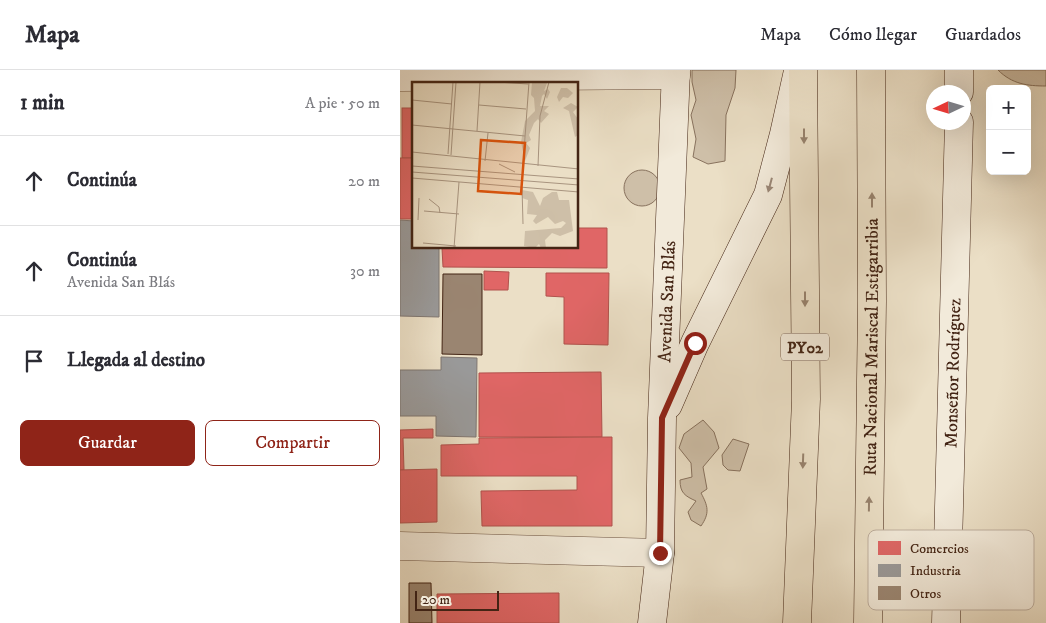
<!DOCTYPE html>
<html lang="es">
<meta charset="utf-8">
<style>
:root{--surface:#fff;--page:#f2f2f3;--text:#2b2b33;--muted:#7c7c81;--line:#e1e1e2;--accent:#8f2418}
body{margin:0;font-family:"IM FELL DW Pica",serif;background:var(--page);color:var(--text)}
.controls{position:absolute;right:15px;top:15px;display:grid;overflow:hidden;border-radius:8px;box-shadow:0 5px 20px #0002}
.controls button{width:45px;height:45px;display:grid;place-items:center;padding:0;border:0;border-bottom:1px solid var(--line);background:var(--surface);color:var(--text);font:25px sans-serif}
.compass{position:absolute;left:526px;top:15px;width:45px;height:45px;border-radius:50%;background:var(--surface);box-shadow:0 5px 20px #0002;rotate:266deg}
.scale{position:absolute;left:15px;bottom:12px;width:84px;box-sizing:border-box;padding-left:5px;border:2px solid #432414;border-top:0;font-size:14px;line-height:18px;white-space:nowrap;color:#432414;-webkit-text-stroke:4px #f2eada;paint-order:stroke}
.stop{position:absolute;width:15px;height:15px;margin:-11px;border:4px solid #8f2418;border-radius:50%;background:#fff}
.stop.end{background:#8f2418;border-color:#fff;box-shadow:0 1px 5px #0008}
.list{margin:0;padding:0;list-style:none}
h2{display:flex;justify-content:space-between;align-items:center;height:65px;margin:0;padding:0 20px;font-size:21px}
h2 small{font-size:16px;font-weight:400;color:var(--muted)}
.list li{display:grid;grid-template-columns:32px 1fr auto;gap:15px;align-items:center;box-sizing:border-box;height:90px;padding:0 20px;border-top:1px solid var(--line)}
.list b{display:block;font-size:19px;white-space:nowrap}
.list p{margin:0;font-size:16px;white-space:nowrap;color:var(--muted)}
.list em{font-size:16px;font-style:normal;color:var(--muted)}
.actions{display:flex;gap:10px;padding:15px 20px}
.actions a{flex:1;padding:11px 0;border:1px solid var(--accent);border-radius:8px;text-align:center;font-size:18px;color:var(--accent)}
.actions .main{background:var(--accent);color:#fff}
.icon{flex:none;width:28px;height:28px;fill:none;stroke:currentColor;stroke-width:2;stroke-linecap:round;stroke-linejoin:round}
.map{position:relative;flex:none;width:646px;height:553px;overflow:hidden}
header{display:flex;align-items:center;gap:30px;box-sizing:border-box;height:70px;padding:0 25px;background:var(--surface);border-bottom:1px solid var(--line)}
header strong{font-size:24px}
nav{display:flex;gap:28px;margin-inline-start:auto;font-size:18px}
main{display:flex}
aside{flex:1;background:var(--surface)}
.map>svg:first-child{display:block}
.green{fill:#cebfa8;stroke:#88725e}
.shops{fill:#e06666;stroke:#b1524d}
.industry{fill:#999;stroke:#7f7671}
.building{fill:#9a8571;stroke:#432414}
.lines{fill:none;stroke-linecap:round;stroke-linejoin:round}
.street-casing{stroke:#6d5340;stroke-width:29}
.secondary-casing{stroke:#432414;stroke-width:29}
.highway-casing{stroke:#432414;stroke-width:29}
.street{stroke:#f2eada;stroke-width:28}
.secondary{stroke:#f2eada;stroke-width:28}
.highway{stroke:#ebdfc6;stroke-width:28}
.oneway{fill:#97826d}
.oneway2{fill:#9a8777}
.route{stroke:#8f2418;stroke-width:6}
.labels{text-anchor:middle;stroke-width:5;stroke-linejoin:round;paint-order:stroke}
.shield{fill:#f2eada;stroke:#785f4f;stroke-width:1}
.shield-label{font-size:16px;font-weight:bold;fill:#432414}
.street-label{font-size:18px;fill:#432414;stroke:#f2eada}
.inset-road{fill:none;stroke:#a8947f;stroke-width:1}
.view{fill:#d8540d;fill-opacity:0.15;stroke:#d8540d;stroke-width:2.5}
.inset-edge{fill:none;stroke:#432414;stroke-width:2.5}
.key{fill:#f2eada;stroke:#beaf9f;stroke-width:1}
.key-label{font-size:14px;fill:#432414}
</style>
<header>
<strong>Mapa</strong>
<nav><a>Mapa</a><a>Cómo llegar</a><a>Guardados</a></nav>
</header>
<main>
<aside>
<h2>1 min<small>A pie · 50 m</small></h2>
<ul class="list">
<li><svg class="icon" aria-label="ahead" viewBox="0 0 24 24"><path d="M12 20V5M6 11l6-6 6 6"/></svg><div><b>Continúa</b></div><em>20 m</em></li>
<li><svg class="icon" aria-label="ahead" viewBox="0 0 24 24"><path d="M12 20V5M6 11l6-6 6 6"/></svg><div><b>Continúa</b><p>Avenida San Blás</p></div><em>30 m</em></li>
<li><svg class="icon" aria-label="arrive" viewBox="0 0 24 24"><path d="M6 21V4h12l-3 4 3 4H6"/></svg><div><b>Llegada al destino</b></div></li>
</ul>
<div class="actions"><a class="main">Guardar</a><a>Compartir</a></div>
</aside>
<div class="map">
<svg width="646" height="553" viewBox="0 0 646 553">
<rect width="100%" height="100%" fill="#ebdfc6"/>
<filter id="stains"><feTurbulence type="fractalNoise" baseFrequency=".004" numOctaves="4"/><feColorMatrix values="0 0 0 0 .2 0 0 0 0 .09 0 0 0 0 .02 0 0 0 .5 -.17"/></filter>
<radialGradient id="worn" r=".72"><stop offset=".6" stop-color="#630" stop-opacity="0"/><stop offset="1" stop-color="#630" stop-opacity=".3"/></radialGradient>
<g class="green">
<polygon points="292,0 336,0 335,18 326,45 325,91 308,94 293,87 296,69 291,45 296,30 292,12"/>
<path d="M598 0H646V16C627 16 612 14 598 0Z"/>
<circle cx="242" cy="118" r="18"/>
<path d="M303 350 314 362 319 378 303 397 307 419 301 423C308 436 310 443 301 456L291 450 288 442 296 431C285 426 280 423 280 410L292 407 291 393 279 378 284 364Z"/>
<polygon points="333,369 349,374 340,401 328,400 323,395 322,385"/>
</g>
<g class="shops">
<rect x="2" y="38" width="12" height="50"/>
<rect x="0" y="88" width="14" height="61"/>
<polygon points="178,158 207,158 207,198 43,197 42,178 178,178"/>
<polygon points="84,201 109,202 108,220 84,220"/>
<polygon points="146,203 209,203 208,275 164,274 164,227 146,226"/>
<polygon points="201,302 202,367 79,367 79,303"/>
<polygon points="33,359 33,368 3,368 4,400 0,400 0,360"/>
<polygon points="212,367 212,456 82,456 81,421 177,420 177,406 41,406 41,375 79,374 79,368"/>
<polygon points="37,399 37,452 0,453 0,400"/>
<polygon points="159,523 159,553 37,553 37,524"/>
</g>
<g class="industry">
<polygon points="0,150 14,151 14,178 39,178 39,247 0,246"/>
<polygon points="41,287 77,288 76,367 36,366 36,346 0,346 0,300 41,300"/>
</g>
<g class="building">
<polygon points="43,204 82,204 82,285 42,284"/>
<polygon points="9,513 31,513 32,553 9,553"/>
</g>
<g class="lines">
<defs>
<g id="street">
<polyline points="0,7 276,5"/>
<polyline points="0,476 260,483"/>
</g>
<g id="secondary">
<polyline points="559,22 559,0"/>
<polyline points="268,335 295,273 368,125 384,64 398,1"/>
<path id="s1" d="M252 553 260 483 262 348 276 0"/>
<path id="s2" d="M546 553 559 52"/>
</g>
<g id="highway">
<polyline points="397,553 406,329 403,0"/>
<path id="s3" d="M468 553 472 231 471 0"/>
</g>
</defs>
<use href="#street" class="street-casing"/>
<use href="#secondary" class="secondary-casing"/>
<use href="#highway" class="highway-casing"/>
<use href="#street" class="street"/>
<use href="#secondary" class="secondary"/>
<use href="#highway" class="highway"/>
</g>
<defs><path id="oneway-solid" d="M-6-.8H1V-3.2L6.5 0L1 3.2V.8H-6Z" transform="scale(1.25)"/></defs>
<g class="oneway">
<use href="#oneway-solid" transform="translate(404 66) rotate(90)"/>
<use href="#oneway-solid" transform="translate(472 130) rotate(-90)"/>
<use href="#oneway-solid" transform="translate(405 229) rotate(90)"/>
<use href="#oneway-solid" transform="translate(403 391) rotate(92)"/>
<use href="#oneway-solid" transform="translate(469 434) rotate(-89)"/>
</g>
<use class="oneway2" href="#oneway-solid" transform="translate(370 115) rotate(105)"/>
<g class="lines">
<polyline class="route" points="260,483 262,348 295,273"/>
</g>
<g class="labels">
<rect class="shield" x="381" y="263.5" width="48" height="27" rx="4"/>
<g class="shield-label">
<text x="405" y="283">PY02</text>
</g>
<g class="street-label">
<text dy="6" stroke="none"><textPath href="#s1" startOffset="322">Avenida San Blás</textPath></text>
<text dy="6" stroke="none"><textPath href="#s3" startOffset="276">Ruta Nacional Mariscal Estigarribia</textPath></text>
<text dy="6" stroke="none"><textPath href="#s2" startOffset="250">Monseñor Rodríguez</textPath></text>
</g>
</g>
<g transform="translate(12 12)">
<rect width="166" height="166" fill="#ebdfc6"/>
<path d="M120 0 135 1 132 9 136 7 138 10 135 17 132 12 130 14 128 24H137L132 29 137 32 129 41 126 37 122 41 117 53 119 58 114 61 118 66 113 79 109 60 113 39 123 29 122 16 119 13ZM149 6H155L161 11 156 16 151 15 147 20 145 15ZM159 21 166 25 161 30 166 37V53L163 55 157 29 151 26ZM110 108 121 110 128 124 131 116 140 110H145L147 118H157L161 149 148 154 140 151 133 158 134 166H129L127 162 123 166 112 164 113 149 149 146 154 141 151 139 143 142 136 135 124 142 121 139 125 133 115 132 116 118 110 116Z" fill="#cebfa8"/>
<path class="inset-road" d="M85 0 116 2M0 18 40 22M67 23 114 27M0 43 113 54M65 49 68 0M0 70 167 87M36 72 41 0M39 73 44 0M73 79 76 51M87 82 103 90M111 83 117 0M0 84 167 97M126 84 128 34 137 0M0 90 167 103M0 96 167 110M110 105 111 142M17 117 27 125 28 131M12 129 47 132M6 138 7 116M11 161 44 164M42 166 47 100"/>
<path class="view" d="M69 58 113 61 109 112 66 109Z"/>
<rect width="166" height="166" class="inset-edge"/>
</g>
<rect x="468" y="460" width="166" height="80" rx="8" class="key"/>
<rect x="478" y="471" width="23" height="14" fill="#e06666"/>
<rect x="478" y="494" width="23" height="13" fill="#999"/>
<rect x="478" y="516" width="23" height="14" fill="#9a8571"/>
<g class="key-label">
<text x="510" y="483">Comercios</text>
<text x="510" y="505">Industria</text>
<text x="510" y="528">Otros</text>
</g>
<rect width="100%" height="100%" filter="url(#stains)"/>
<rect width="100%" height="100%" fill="url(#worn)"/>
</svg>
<div class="controls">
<button>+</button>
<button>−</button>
</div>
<svg class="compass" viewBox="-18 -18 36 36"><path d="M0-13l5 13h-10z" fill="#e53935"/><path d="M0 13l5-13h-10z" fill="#7c7c81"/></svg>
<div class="scale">20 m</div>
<div class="stop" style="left:295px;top:273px"></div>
<div class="stop end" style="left:260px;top:483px"></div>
</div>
</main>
